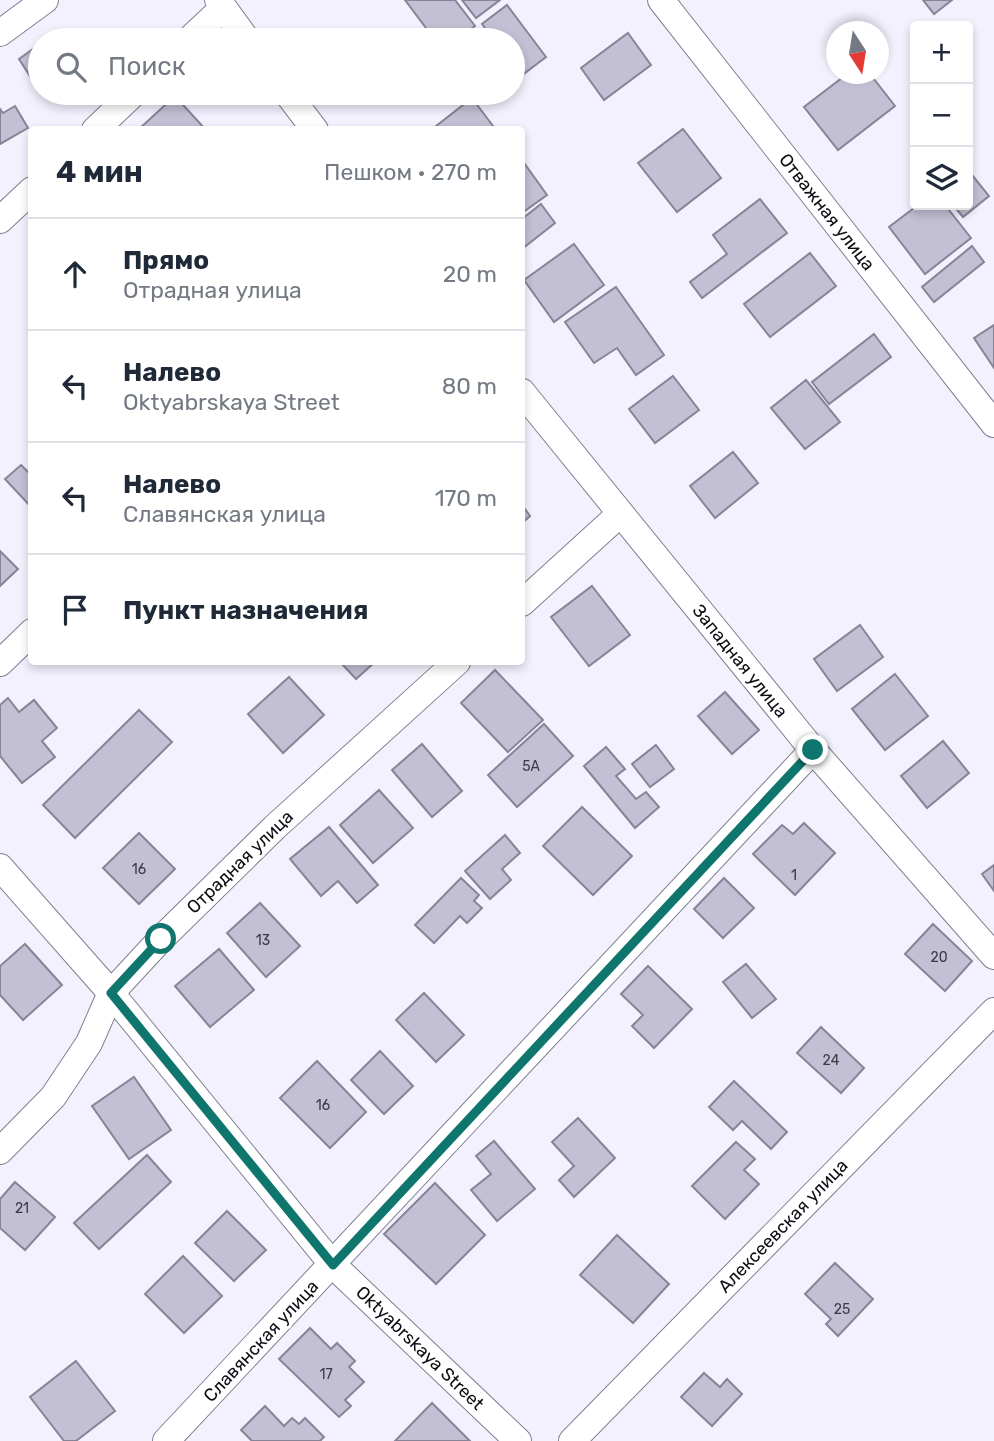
<!DOCTYPE html>
<html lang="ru">
<meta charset="utf-8">
<style>
:root{--surface:#fff;--page:#f6f6f7;--text:#1f2937;--muted:#747a83;--line:#e0e1e3}
body{margin:0;font-family:Rubik,sans-serif;background:var(--page);color:var(--text)}
.controls{position:absolute;right:21px;top:21px;display:grid;overflow:hidden;border-radius:7px;box-shadow:0 4px 10px #0003}
.controls button{width:63px;height:63px;display:grid;place-items:center;padding:0;border:0;border-bottom:2px solid var(--line);background:var(--surface);color:var(--text);font:35px sans-serif}
.compass{position:absolute;left:826px;top:21px;width:63px;height:63px;border-radius:50%;background:var(--surface);box-shadow:0 4px 10px #0003;rotate:168deg}
.stop{position:absolute;width:21px;height:21px;margin:-16px;border:5px solid #0f766e;border-radius:50%;background:#fff}
.stop.end{background:#0f766e;border-color:#fff;box-shadow:0 2px 7px #0008}
.list{margin:0;padding:0;list-style:none}
h2{display:flex;justify-content:space-between;align-items:center;height:91px;margin:0;padding:0 28px;font-size:30px}
h2 small{font-size:23px;font-weight:400;color:var(--muted)}
.list li{display:grid;grid-template-columns:46px 1fr auto;gap:21px;align-items:center;box-sizing:border-box;height:112px;padding:0 28px;border-top:2px solid var(--line)}
.list b{display:block;font-size:26px;white-space:nowrap}
.list p{margin:0;font-size:23px;white-space:nowrap;color:var(--muted)}
.list em{font-size:23px;font-style:normal;color:var(--muted)}
.icon{flex:none;width:38px;height:38px;fill:none;stroke:currentColor;stroke-width:2;stroke-linecap:round;stroke-linejoin:round}
.map{position:relative;flex:none;width:994px;height:1441px;overflow:hidden}
.search{position:absolute;background:var(--surface);box-shadow:0 4px 10px #0003;left:28px;top:28px;width:497px;height:77px;display:flex;align-items:center;gap:18px;box-sizing:border-box;padding:0 24px;border-radius:38px;color:var(--muted);font-size:26px}
.panel{position:absolute;background:var(--surface);box-shadow:0 4px 10px #0003;left:28px;top:126px;width:497px;height:539px;border-radius:7px}
.map>svg:first-child{display:block}
.building{fill:#c3bfd4;stroke:#888497;stroke-width:2}
.lines{fill:none;stroke-linecap:round;stroke-linejoin:round}
.minor-casing{stroke:#827f92;stroke-width:28}
.minor{stroke:#fff;stroke-width:26}
.route{stroke:#0f766e;stroke-width:9}
.labels{text-anchor:middle;stroke-width:6;stroke-linejoin:round;paint-order:stroke}
.number-label{font-size:14px;fill:#3d3a45}
.street-label{font-size:18px;fill:#100e15;stroke:#fff}
</style>
<div class="map">
<svg width="994" height="1441" viewBox="0 0 994 1441">
<rect width="100%" height="100%" fill="#f3f1fe"/>
<g class="building">
<polygon points="405,0 455,0 475,26 455,40 435,40"/>
<polygon points="462,0 500,0 476,18"/>
<polygon points="923,0 952,0 934,14"/>
<polygon points="507,5 546,57 521,76 513,65 513,40 494,40 482,24"/>
<polygon points="628,33 651,65 604,100 581,68"/>
<polygon points="40,44 40,92 19,59"/>
<polygon points="847,74 870,74 895,106 838,150 804,107"/>
<polygon points="175,96 206,130 140,130 139,129"/>
<polygon points="472,98 496,130 431,130"/>
<polygon points="15,106 28,128 0,144 0,109 3,113"/>
<polygon points="683,129 721,178 677,212 638,163"/>
<polygon points="522,160 547,195 522,213"/>
<polygon points="968,170 989,196 963,217 953,205 968,205"/>
<polygon points="760,199 787,233 702,298 690,282 727,254 713,235"/>
<polygon points="541,204 555,223 522,249 522,219"/>
<polygon points="918,205 945,205 971,238 925,274 889,227"/>
<polygon points="574,244 604,285 554,322 524,280"/>
<polygon points="972,246 984,262 934,302 922,287"/>
<polygon points="810,253 836,286 770,337 744,304"/>
<polygon points="616,287 664,355 636,375 617,348 594,363 565,322"/>
<polygon points="994,325 994,368 974,338"/>
<polygon points="874,334 891,357 829,404 812,382"/>
<polygon points="673,376 699,410 655,443 629,409"/>
<polygon points="806,380 840,422 805,449 771,408"/>
<polygon points="733,452 758,483 715,518 690,486"/>
<polygon points="21,465 32,476 32,508 5,479"/>
<polygon points="522,505 530,516 522,523"/>
<polygon points="0,551 18,569 0,586"/>
<polygon points="592,586 630,635 589,666 551,617"/>
<polygon points="860,625 883,657 837,691 814,659"/>
<polygon points="340,662 375,662 356,679"/>
<polygon points="495,670 543,720 508,752 461,703"/>
<polygon points="895,674 928,716 885,750 852,709"/>
<polygon points="289,677 324,715 283,753 248,714"/>
<polygon points="725,692 759,730 732,754 698,716"/>
<polygon points="8,698 19,712 34,700 57,728 42,741 55,757 22,783 0,756 0,705"/>
<polygon points="139,710 172,742 75,838 43,805"/>
<polygon points="544,724 573,756 517,807 488,775"/>
<polygon points="943,741 969,773 927,808 901,776"/>
<polygon points="422,744 462,791 432,817 392,770"/>
<polygon points="656,745 674,769 650,787 632,764"/>
<polygon points="606,747 625,769 616,776 636,799 646,792 659,807 635,828 584,766"/>
<polygon points="379,790 413,828 373,863 340,825"/>
<polygon points="582,807 632,856 593,895 543,846"/>
<polygon points="804,823 835,853 795,895 753,854 782,825 793,834"/>
<polygon points="329,827 378,885 357,903 338,881 321,896 290,859"/>
<polygon points="139,833 175,869 139,904 103,868"/>
<polygon points="505,835 520,853 502,869 511,880 490,899 465,871"/>
<polygon points="994,865 994,891 982,874"/>
<polygon points="461,878 479,895 474,901 482,908 467,923 460,916 434,943 415,925"/>
<polygon points="724,878 754,908 723,938 694,909"/>
<polygon points="260,903 300,946 266,977 227,933"/>
<polygon points="933,924 972,961 945,991 905,954"/>
<polygon points="25,944 62,985 23,1020 0,995 0,966"/>
<polygon points="219,949 254,990 210,1027 175,986"/>
<polygon points="746,964 776,999 752,1018 723,982"/>
<polygon points="648,966 692,1009 654,1048 632,1026 643,1015 621,994"/>
<polygon points="424,993 464,1035 436,1062 396,1020"/>
<polygon points="821,1027 864,1068 841,1093 797,1053"/>
<polygon points="380,1051 413,1086 384,1114 351,1080"/>
<polygon points="317,1061 366,1112 330,1148 280,1098"/>
<polygon points="134,1077 171,1130 129,1159 92,1106"/>
<polygon points="734,1081 787,1132 771,1149 742,1121 733,1130 709,1107"/>
<polygon points="578,1118 615,1158 574,1197 559,1180 574,1166 552,1142"/>
<polygon points="494,1141 535,1189 497,1221 471,1190 491,1174 476,1156"/>
<polygon points="736,1142 755,1159 744,1170 759,1184 725,1219 692,1186"/>
<polygon points="147,1155 171,1182 99,1249 74,1223"/>
<polygon points="15,1182 55,1217 25,1250 0,1228 0,1199"/>
<polygon points="435,1183 485,1235 436,1284 384,1234"/>
<polygon points="227,1211 266,1250 234,1281 195,1243"/>
<polygon points="617,1235 669,1284 633,1323 580,1275"/>
<polygon points="183,1256 222,1296 184,1333 145,1294"/>
<polygon points="835,1263 873,1299 838,1336 826,1324 831,1319 805,1294"/>
<polygon points="310,1328 331,1349 337,1343 355,1361 349,1367 364,1382 345,1400 351,1406 339,1417 279,1359"/>
<polygon points="76,1361 115,1411 76,1441 64,1441 30,1397"/>
<polygon points="704,1373 720,1387 727,1379 742,1394 712,1426 681,1397"/>
<polygon points="432,1403 470,1441 395,1441"/>
<polygon points="265,1406 284,1426 292,1418 299,1424 305,1418 324,1437 320,1441 252,1441 241,1430"/>
</g>
<g class="lines">
<defs>
<g id="minor">
<polyline points="218,0 247,40"/>
<polyline points="661,0 994,424"/>
<polyline points="0,33 45,0"/>
<polyline points="189,40 223,8"/>
<polyline points="287,93 315,130"/>
<polyline points="95,130 134,93"/>
<polyline points="0,220 32,190"/>
<polyline points="522,392 813,750 994,956"/>
<polyline points="522,603 620,514"/>
<polyline points="0,663 32,632"/>
<polyline points="0,867 111,993 333,1265 518,1441"/>
<polyline points="0,1151 53,1097 89,1043 111,993 161,939 275,827 457,662"/>
<polyline points="166,1441 813,750"/>
<polyline points="572,1441 994,1011"/>
</g>
</defs>
<use href="#minor" class="minor-casing"/>
<use href="#minor" class="minor"/>
</g>
<g class="lines">
<polyline class="route" points="161,939 111,993 333,1265 813,750"/>
</g>
<g class="labels">
<g class="number-label">
<text x="531" y="771">5А</text>
<text x="139" y="874">16</text>
<text x="794" y="880">1</text>
<text x="263" y="945">13</text>
<text x="939" y="962">20</text>
<text x="831" y="1065">24</text>
<text x="323" y="1110">16</text>
<text x="22" y="1213">21</text>
<text x="842" y="1314">25</text>
<text x="326" y="1379">17</text>
</g>
<g class="street-label">
<text transform="translate(827 212) rotate(52)" y="6">Отважная улица</text>
<text transform="translate(740 661) rotate(51)" y="6">Западная улица</text>
<text transform="translate(240 862) rotate(-44)" y="6">Отрадная улица</text>
<text transform="translate(783 1226) rotate(-46)" y="6">Алексеевская улица</text>
<text transform="translate(261 1341) rotate(-47)" y="6">Славянская улица</text>
<text transform="translate(420 1348) rotate(44)" y="6">Oktyabrskaya Street</text>
</g>
</g>
</svg>
<div class="controls">
<button>+</button>
<button>−</button>
<button><svg class="icon" aria-label="layers" viewBox="0 0 24 24"><path d="M12 4l9 5-9 5-9-5zM3 14l9 5 9-5"/></svg></button>
</div>
<svg class="compass" viewBox="-18 -18 36 36"><path d="M0-13l5 13h-10z" fill="#e53935"/><path d="M0 13l5-13h-10z" fill="#747a83"/></svg>
<div class="stop" style="left:161px;top:939px"></div>
<div class="stop end" style="left:813px;top:750px"></div>
<div class="search"><svg class="icon" aria-label="search" viewBox="0 0 24 24"><circle cx="10" cy="10" r="6"/><path d="M15 15l6 6"/></svg>Поиск</div>
<section class="panel">
<h2>4 мин<small>Пешком · 270 m</small></h2>
<ul class="list">
<li><svg class="icon" aria-label="ahead" viewBox="0 0 24 24"><path d="M12 20V5M6 11l6-6 6 6"/></svg><div><b>Прямо</b><p>Отрадная улица</p></div><em>20 m</em></li>
<li><svg class="icon" aria-label="left" viewBox="0 0 24 24"><path d="M17 20v-9H6M10 6l-5 5 5 5"/></svg><div><b>Налево</b><p>Oktyabrskaya Street</p></div><em>80 m</em></li>
<li><svg class="icon" aria-label="left" viewBox="0 0 24 24"><path d="M17 20v-9H6M10 6l-5 5 5 5"/></svg><div><b>Налево</b><p>Славянская улица</p></div><em>170 m</em></li>
<li><svg class="icon" aria-label="arrive" viewBox="0 0 24 24"><path d="M6 21V4h12l-3 4 3 4H6"/></svg><div><b>Пункт назначения</b></div></li>
</ul>
</section>
</div>
